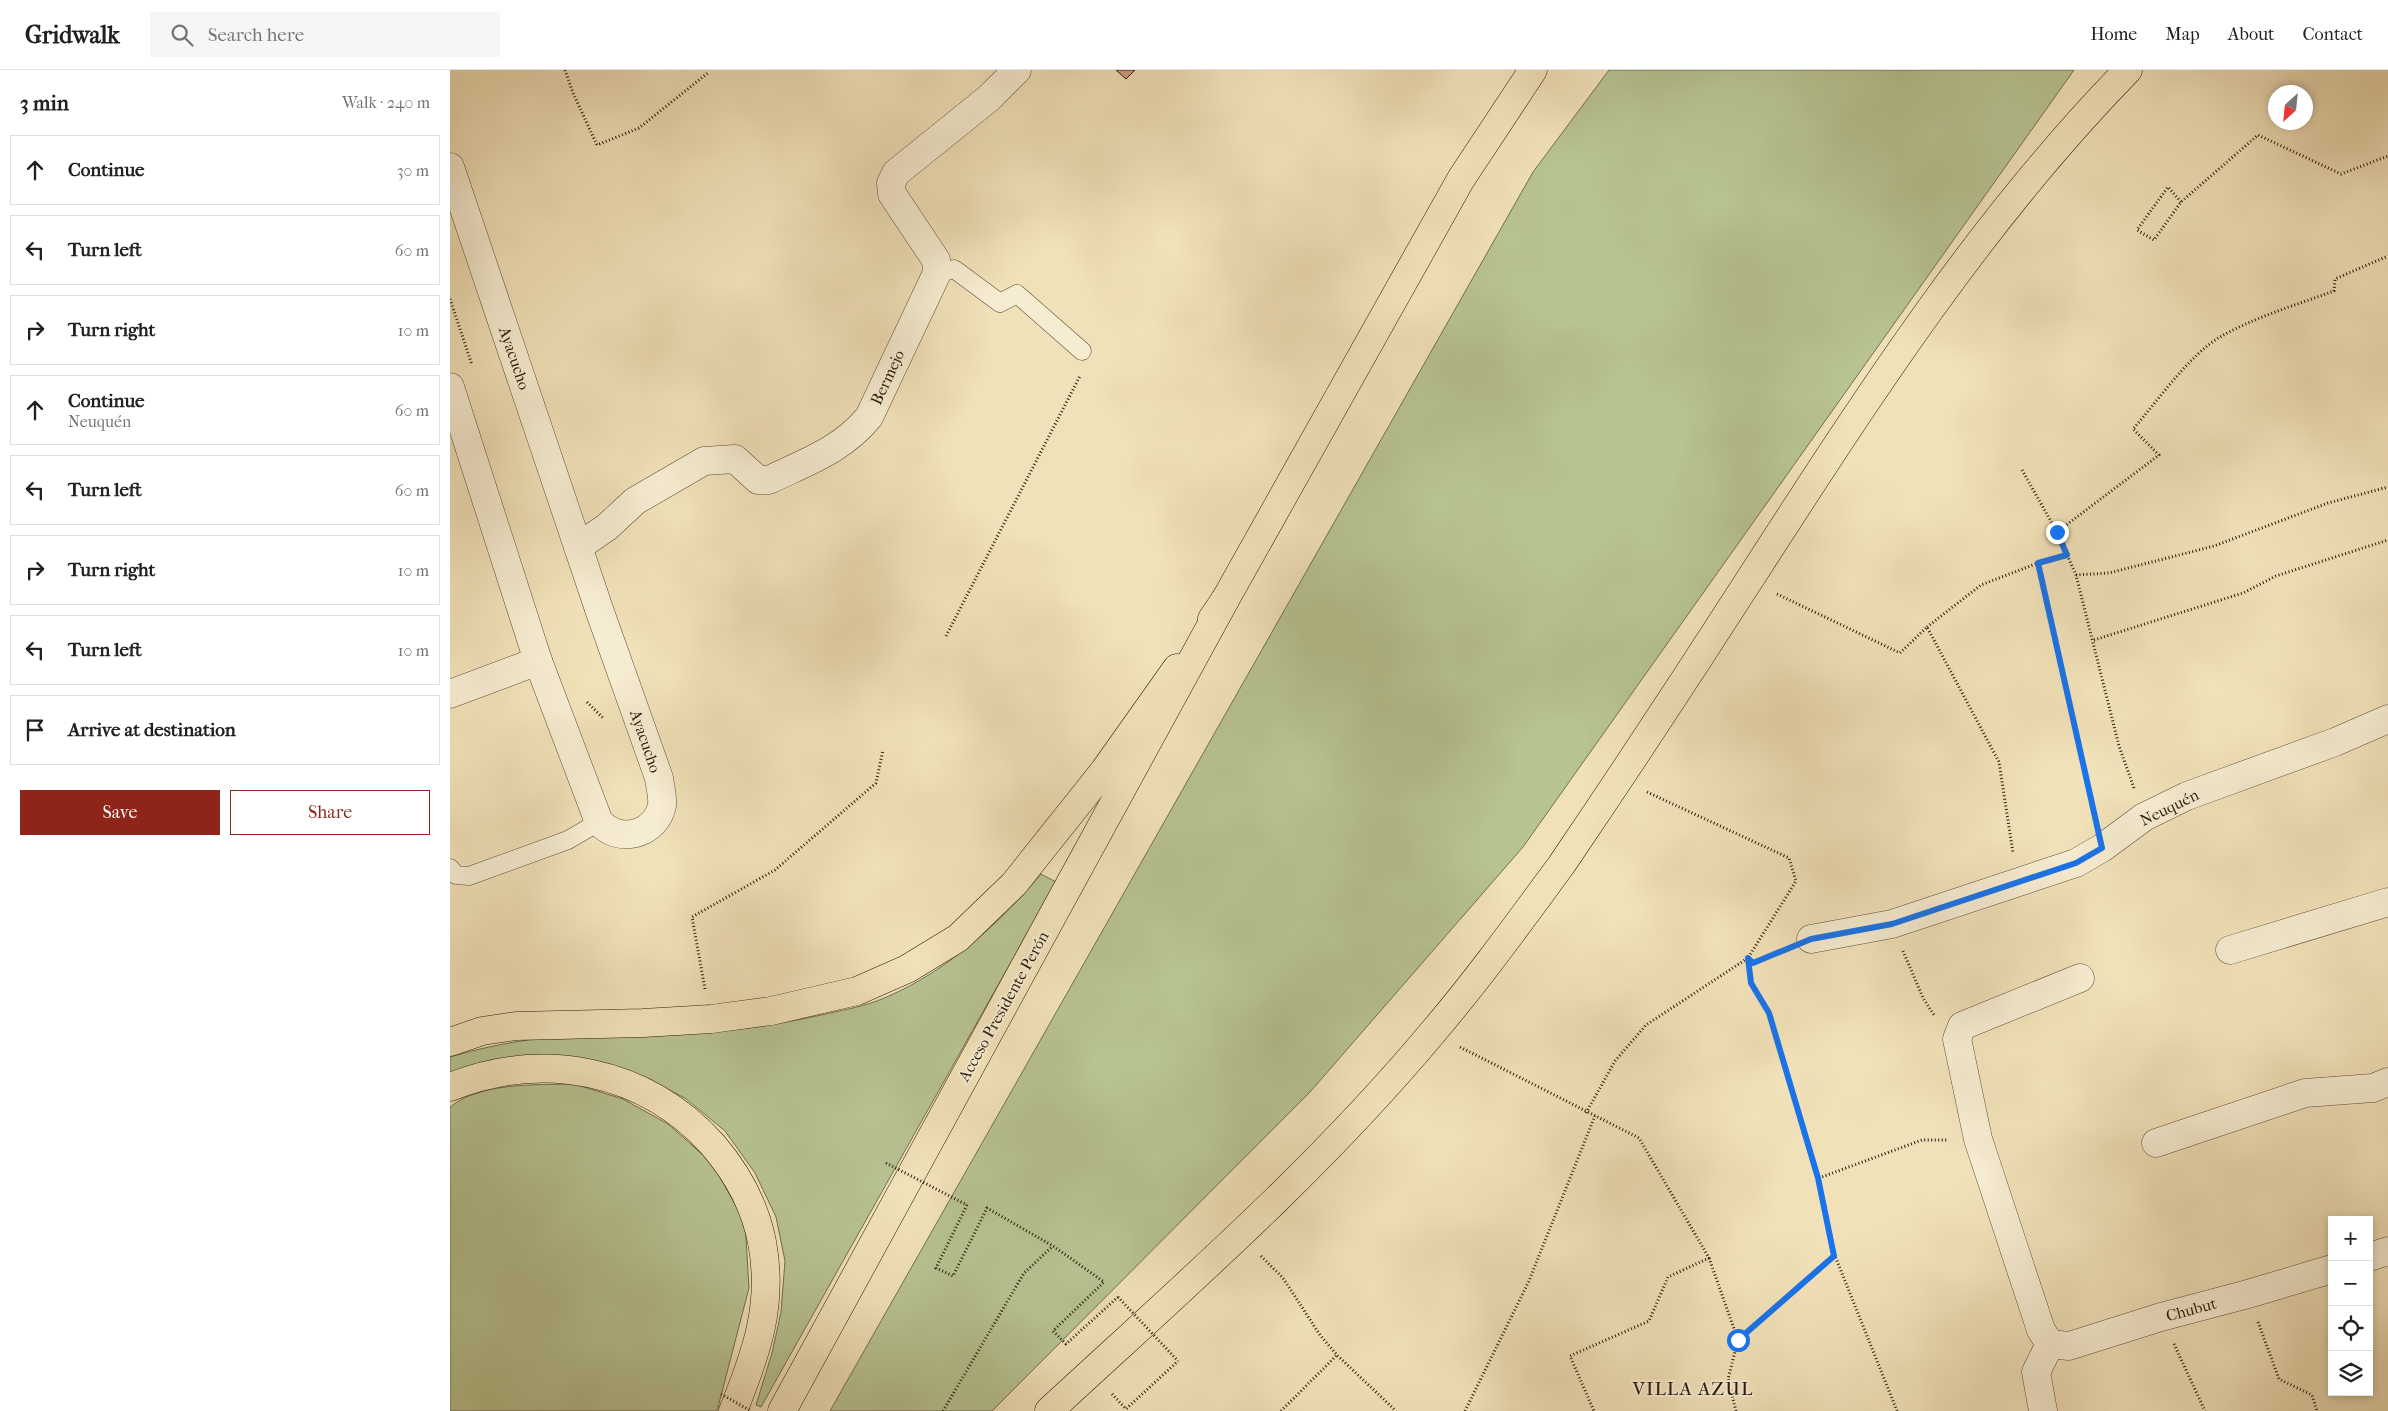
<!DOCTYPE html>
<meta charset="utf-8">
<style>
:root{--surface:#fff;--page:#f6f6f6;--text:#202124;--muted:#757577;--line:#e0e0e0;--accent:#8f2418}
body{margin:0;font-family:"IM FELL French Canon",serif;background:var(--page);color:var(--text)}
.controls{position:absolute;right:15px;bottom:15px;display:grid;overflow:hidden;border-radius:0px;box-shadow:0 2px 8px #0003}
.controls button{width:45px;height:45px;display:grid;place-items:center;padding:0;border:0;border-bottom:1px solid var(--line);background:var(--surface);color:var(--text);font:25px sans-serif}
.compass{position:absolute;left:1818px;top:15px;width:45px;height:45px;border-radius:50%;background:var(--surface);box-shadow:0 2px 8px #0003;rotate:207deg}
.stop{position:absolute;width:15px;height:15px;margin:-11px;border:4px solid #1a73e8;border-radius:50%;background:#fff}
.stop.end{background:#1a73e8;border-color:#fff;box-shadow:0 1px 5px #0008}
.list{margin:0;padding:0;list-style:none}
h2{display:flex;justify-content:space-between;align-items:center;height:65px;margin:0;padding:0 20px;font-size:21px}
h2 small{font-size:16px;font-weight:400;color:var(--muted)}
.list li{display:grid;grid-template-columns:32px 1fr auto;gap:15px;align-items:center;box-sizing:border-box;height:70px;margin:0 10px 10px;padding:0 10px;border:1px solid var(--line);border-radius:0px}
.list b{display:block;font-size:19px;white-space:nowrap}
.list p{margin:0;font-size:16px;white-space:nowrap;color:var(--muted)}
.list em{font-size:16px;font-style:normal;color:var(--muted)}
.actions{display:flex;gap:10px;padding:15px 20px}
.actions a{flex:1;padding:11px 0;border:1px solid var(--accent);border-radius:0px;text-align:center;font-size:18px;color:var(--accent)}
.actions .main{background:var(--accent);color:#fff}
.icon{flex:none;width:28px;height:28px;fill:none;stroke:currentColor;stroke-width:2;stroke-linecap:round;stroke-linejoin:round}
.map{position:relative;flex:none;width:1938px;height:1341px;overflow:hidden}
header{display:flex;align-items:center;gap:30px;box-sizing:border-box;height:70px;padding:0 25px;background:var(--surface);border-bottom:1px solid var(--line)}
header strong{font-size:24px}
nav{display:flex;gap:28px;margin-inline-start:auto;font-size:18px}
.search{width:350px;height:45px;background:var(--page);display:flex;align-items:center;gap:12px;box-sizing:border-box;padding:0 18px;border-radius:0px;color:var(--muted);font-size:19px}
main{display:flex}
aside{flex:1;background:var(--surface)}
.map>svg:first-child{display:block}
.green{fill:#b7c391;stroke:#716f4f}
.building{fill:#d89c85;stroke:#2b1b0d}
.lines{fill:none;stroke-linecap:round;stroke-linejoin:round}
.lane-casing{stroke:#5c4c38;stroke-width:19}
.street-casing{stroke:#5c4c38;stroke-width:29}
.primary-casing{stroke:#2b1b0d;stroke-width:29}
.highway-casing{stroke:#2b1b0d;stroke-width:29}
.path{stroke:#2b1b0d;stroke-width:3;stroke-dasharray:1 2.5;stroke-linecap:butt}
.lane{stroke:#f6ecd1;stroke-width:18}
.street{stroke:#f6ecd1;stroke-width:28}
.primary{stroke:#f1e1b8;stroke-width:28}
.highway{stroke:#f1e1b8;stroke-width:28}
.path-bridge{stroke:#2b1b0d;stroke-width:3;stroke-dasharray:1 2.5;stroke-linecap:butt}
.route{stroke:#1a73e8;stroke-width:6}
.labels{text-anchor:middle;stroke-width:4;stroke-linejoin:round;paint-order:stroke}
.street-label{font-size:16px;fill:#2b1b0d;stroke:#f6ecd1}
.quarter-label{font-size:19px;letter-spacing:1px;fill:#2b1b0d;stroke:#f6ecd1}
</style>
<header>
<strong>Gridwalk</strong>
<div class="search"><svg class="icon" aria-label="search" viewBox="0 0 24 24"><circle cx="10" cy="10" r="6"/><path d="M15 15l6 6"/></svg>Search here</div>
<nav><a>Home</a><a>Map</a><a>About</a><a>Contact</a></nav>
</header>
<main>
<aside>
<h2>3 min<small>Walk · 240 m</small></h2>
<ul class="list">
<li><svg class="icon" aria-label="ahead" viewBox="0 0 24 24"><path d="M12 20V5M6 11l6-6 6 6"/></svg><div><b>Continue</b></div><em>30 m</em></li>
<li><svg class="icon" aria-label="left" viewBox="0 0 24 24"><path d="M17 20v-9H6M10 6l-5 5 5 5"/></svg><div><b>Turn left</b></div><em>60 m</em></li>
<li><svg class="icon" aria-label="right" viewBox="0 0 24 24"><path d="M7 20v-9h11M14 6l5 5-5 5"/></svg><div><b>Turn right</b></div><em>10 m</em></li>
<li><svg class="icon" aria-label="ahead" viewBox="0 0 24 24"><path d="M12 20V5M6 11l6-6 6 6"/></svg><div><b>Continue</b><p>Neuquén</p></div><em>60 m</em></li>
<li><svg class="icon" aria-label="left" viewBox="0 0 24 24"><path d="M17 20v-9H6M10 6l-5 5 5 5"/></svg><div><b>Turn left</b></div><em>60 m</em></li>
<li><svg class="icon" aria-label="right" viewBox="0 0 24 24"><path d="M7 20v-9h11M14 6l5 5-5 5"/></svg><div><b>Turn right</b></div><em>10 m</em></li>
<li><svg class="icon" aria-label="left" viewBox="0 0 24 24"><path d="M17 20v-9H6M10 6l-5 5 5 5"/></svg><div><b>Turn left</b></div><em>10 m</em></li>
<li><svg class="icon" aria-label="arrive" viewBox="0 0 24 24"><path d="M6 21V4h12l-3 4 3 4H6"/></svg><div><b>Arrive at destination</b></div></li>
</ul>
<div class="actions"><a class="main">Save</a><a>Share</a></div>
</aside>
<div class="map">
<svg width="1938" height="1341" viewBox="0 0 1938 1341">
<rect width="100%" height="100%" fill="#f1e1b8"/>
<filter id="stains"><feTurbulence type="fractalNoise" baseFrequency=".004" numOctaves="4"/><feColorMatrix values="0 0 0 0 .2 0 0 0 0 .09 0 0 0 0 .02 0 0 0 .5 -.17"/></filter>
<radialGradient id="worn" r=".72"><stop offset=".6" stop-color="#630" stop-opacity="0"/><stop offset="1" stop-color="#630" stop-opacity=".3"/></radialGradient>
<g class="green">
<polygon points="1159,0 1624,0 1073,777 860,1022 542,1341 380,1341 1083,102"/>
<path d="M591 804 606 812 311 1337 306 1335 322 1283 331 1242 335 1191 326 1147 305 1103 275 1061 235 1028 195 1008 0 1007V987C34 977 69 970 104 967 149 963 194 966 239 963 289 961 337 953 385 942 403 938 422 934 439 926 498 900 550 853 591 804Z"/>
<path d="M124 1014 173 1029 218 1054 262 1093 295 1152 299 1218 267 1341H0V1037C31 1012 86 1015 124 1014Z"/>
</g>
<polygon class="building" points="666,0 685,0 676,9"/>
<g class="lines">
<defs>
<g id="lane">
<polyline points="487,203 504,199 550,233 567,224 632,281"/>
<polyline points="0,798 6,805 19,806 118,770 149,752"/>
</g>
<g id="street">
<path d="M0 97 150 542 209 708C210 716 213 727 212 735 208 758 182 771 161 761 157 759 152 755 149 752L88 591 0 317"/>
<path d="M128 477 157 457 185 431 254 391 285 389 308 410H319C356 392 392 380 419 347L487 203 486 190 442 124 441 113 446 103 539 28 567 0"/>
<polyline points="0,624 88,591"/>
<polyline points="1361,869 1442,854 1626,793 1652,778 1694,747 1737,726 1885,672 1938,649"/>
<polyline points="1780,880 1938,832"/>
<polyline points="1706,1073 1855,1023 1923,1018 1938,1012"/>
<polyline points="1919,1187 1938,1181"/>
<polyline points="1600,1274 1591,1260 1528,1069 1507,969 1512,956 1630,908"/>
<polyline points="1600,1274 1619,1276 1711,1247 1798,1224 1882,1199"/>
<polyline points="1593,1341 1586,1302 1600,1274"/>
</g>
<g id="primary">
<polyline points="762,549 775,530 1011,109 1083,0"/>
<polyline points="0,972 32,961 66,956 193,953 261,949 321,941 407,921 457,899 508,868 564,814 654,701 727,598"/>
<path d="M599 1341C731 1219 868 1100 983 962 1029 908 1070 851 1112 794 1175 701 1237 607 1298 512 1413 334 1529 152 1678 0"/>
</g>
<g id="highway">
<path d="M0 1017C93 980 195 999 263 1075 287 1103 305 1136 312 1172 324 1235 306 1284 283 1341"/>
<polyline points="332,1341 775,530"/>
</g>
</defs>
<use href="#lane" class="lane-casing"/>
<use href="#street" class="street-casing"/>
<use href="#primary" class="primary-casing"/>
<use href="#highway" class="highway-casing"/>
<g class="path">
<polyline points="115,0 123,23 147,75 189,58 259,2"/>
<polyline points="1731,132 1718,117 1687,160 1704,170 1731,132 1808,65 1891,104 1938,86"/>
<polyline points="0,229 22,295"/>
<polyline points="1572,400 1607,462"/>
<polyline points="1588,493 1644,746"/>
<polyline points="1626,505 1659,503 1764,476 1878,433 1938,417"/>
<polyline points="1327,524 1450,583 1477,557 1549,692 1563,783"/>
<polyline points="1477,557 1531,515 1588,493 1617,485"/>
<polyline points="496,566 630,306"/>
<polyline points="1644,570 1793,523 1826,506 1938,470"/>
<polyline points="137,632 154,649"/>
<path d="M1684 718 1669 676 1626 505 1607 462 1709 385 1683 359C1707 332 1739 285 1770 267 1805 247 1846 235 1884 221L1885 209 1938 186"/>
<polyline points="1197,722 1339,788 1346,811 1298,888 1301,913 1319,943 1369,1108 1385,1186"/>
<polyline points="1453,881 1473,928 1484,945"/>
<polyline points="255,919 242,847 325,800 426,713 433,680"/>
<polyline points="1010,977 1189,1068 1259,1188 1218,1207 1199,1251 1120,1286 1144,1341"/>
<polyline points="1136,1043 1165,991 1196,955 1298,888 1303,893 1335,880"/>
<polyline points="1369,1108 1472,1070 1497,1070"/>
<polyline points="517,1135 486,1198 503,1206 537,1138 603,1176 654,1212 603,1261 616,1274 668,1227"/>
<polyline points="811,1186 833,1208 870,1265 887,1285 946,1341"/>
<polyline points="1259,1188 1288,1270"/>
<polyline points="1808,1252 1829,1309 1862,1325 1867,1341"/>
<polyline points="1724,1274 1755,1341"/>
<polyline points="662,1324 676,1339 728,1291"/>
<polyline points="493,1341 574,1203 603,1176"/>
<polyline points="831,1341 887,1285"/>
<polyline points="1015,1341 1079,1211 1145,1046"/>
<polyline points="1286,1341 1278,1309 1288,1270 1385,1186 1447,1341"/>
</g>
<use href="#lane" class="lane"/>
<use href="#street" class="street"/>
<use href="#primary" class="primary"/>
<use href="#highway" class="highway"/>
<g class="path-bridge">
<polyline points="436,1093 517,1135"/>
<polyline points="668,1227 728,1291"/>
<polyline points="271,1324 301,1341"/>
</g>
</g>
<g class="lines">
<polyline class="route" points="1288,1270 1384,1186 1368,1108 1319,943 1301,913 1298,888 1303,893 1361,869 1442,854 1626,793 1652,778 1588,493 1617,485 1607,462"/>
</g>
<g class="labels">
<g class="street-label">
<text transform="translate(65 288) rotate(71)" y="6">Ayacucho</text>
<text transform="translate(437 307) rotate(-65)" y="6">Bermejo</text>
<text transform="translate(196 671) rotate(71)" y="6">Ayacucho</text>
<text transform="translate(1719 737) rotate(-26)" y="6">Neuquén</text>
<text transform="translate(553 936) rotate(-61)" y="6">Acceso Presidente Perón</text>
<text transform="translate(1741 1239) rotate(-15)" y="6">Chubut</text>
</g>
<g class="quarter-label">
<text x="1243" y="1325">VILLA AZUL</text>
</g>
</g>
<rect width="100%" height="100%" filter="url(#stains)"/>
<rect width="100%" height="100%" fill="url(#worn)"/>
</svg>
<div class="controls">
<button>+</button>
<button>−</button>
<button><svg class="icon" aria-label="locate" viewBox="0 0 24 24"><circle cx="12" cy="12" r="6"/><path d="M12 2v4M12 18v4M2 12h4M18 12h4"/></svg></button>
<button><svg class="icon" aria-label="layers" viewBox="0 0 24 24"><path d="M12 4l9 5-9 5-9-5zM3 14l9 5 9-5"/></svg></button>
</div>
<svg class="compass" viewBox="-18 -18 36 36"><path d="M0-13l5 13h-10z" fill="#e53935"/><path d="M0 13l5-13h-10z" fill="#757577"/></svg>
<div class="stop" style="left:1288px;top:1270px"></div>
<div class="stop end" style="left:1607px;top:462px"></div>
</div>
</main>
